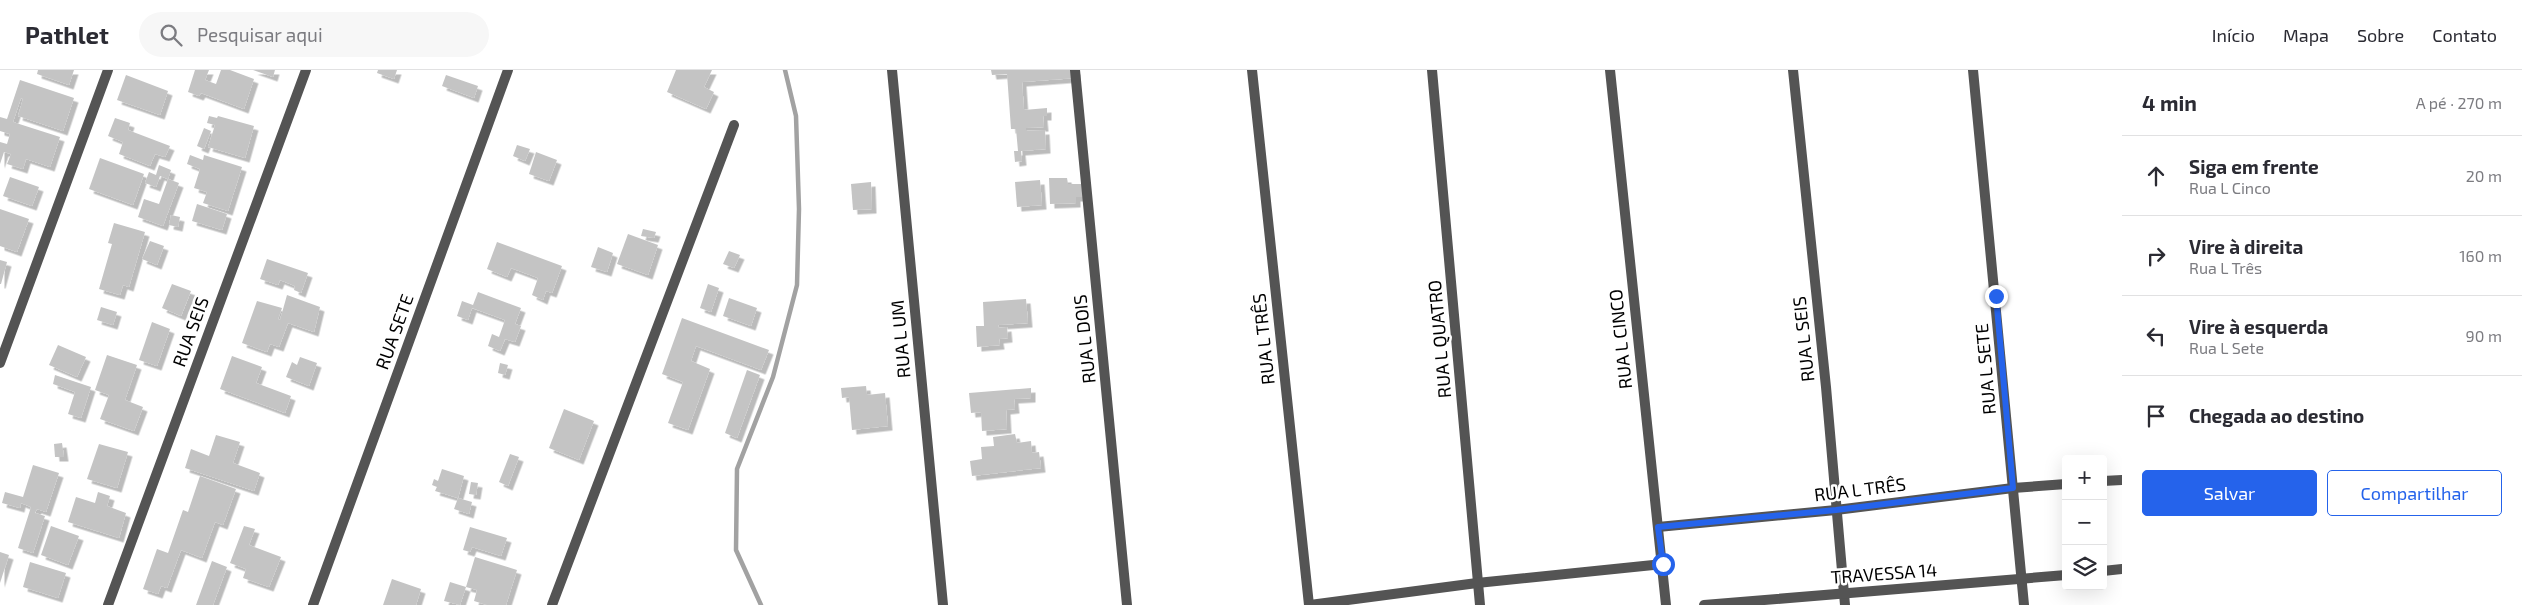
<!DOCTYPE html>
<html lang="pt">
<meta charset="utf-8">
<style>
:root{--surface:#fff;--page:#f7f7f7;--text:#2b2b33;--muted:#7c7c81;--line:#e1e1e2;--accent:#2563eb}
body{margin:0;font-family:"Exo 2",sans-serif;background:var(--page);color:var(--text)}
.controls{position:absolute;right:15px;bottom:15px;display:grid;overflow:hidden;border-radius:5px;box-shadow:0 5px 20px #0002}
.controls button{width:45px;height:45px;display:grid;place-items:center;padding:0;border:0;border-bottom:1px solid var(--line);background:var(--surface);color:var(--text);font:25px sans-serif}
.stop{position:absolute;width:15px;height:15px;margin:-11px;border:4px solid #2563eb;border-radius:50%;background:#fff}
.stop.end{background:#2563eb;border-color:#fff;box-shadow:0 1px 5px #0008}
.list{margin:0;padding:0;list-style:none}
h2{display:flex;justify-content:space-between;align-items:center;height:65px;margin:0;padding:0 20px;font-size:21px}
h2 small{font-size:16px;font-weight:400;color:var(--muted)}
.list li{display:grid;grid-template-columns:32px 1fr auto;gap:15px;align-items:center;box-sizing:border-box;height:80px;padding:0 20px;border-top:1px solid var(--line)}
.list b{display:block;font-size:19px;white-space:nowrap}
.list p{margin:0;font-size:16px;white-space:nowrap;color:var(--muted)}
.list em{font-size:16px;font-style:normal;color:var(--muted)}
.actions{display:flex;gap:10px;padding:15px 20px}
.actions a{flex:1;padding:11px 0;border:1px solid var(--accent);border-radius:5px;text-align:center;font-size:18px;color:var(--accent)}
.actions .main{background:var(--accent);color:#fff}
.icon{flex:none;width:28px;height:28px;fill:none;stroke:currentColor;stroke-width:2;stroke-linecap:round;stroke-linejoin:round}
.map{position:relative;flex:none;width:2122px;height:535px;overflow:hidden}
header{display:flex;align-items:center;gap:30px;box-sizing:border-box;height:70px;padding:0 25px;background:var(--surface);border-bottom:1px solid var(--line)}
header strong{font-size:24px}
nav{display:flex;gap:28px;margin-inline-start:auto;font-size:18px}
.search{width:350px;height:45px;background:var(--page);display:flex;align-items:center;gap:12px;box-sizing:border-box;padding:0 18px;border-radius:28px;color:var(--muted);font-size:19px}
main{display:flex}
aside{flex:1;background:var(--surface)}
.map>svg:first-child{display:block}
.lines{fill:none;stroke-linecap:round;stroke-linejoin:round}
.stream{stroke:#a2a2a2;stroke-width:4.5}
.building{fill:#c4c4c4;filter:url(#shadow)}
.street{stroke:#545454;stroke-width:10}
.route{stroke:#2563eb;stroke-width:6}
.labels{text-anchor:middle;stroke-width:5;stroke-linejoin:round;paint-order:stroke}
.street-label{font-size:18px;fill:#000;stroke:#fff}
</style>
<header>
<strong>Pathlet</strong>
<div class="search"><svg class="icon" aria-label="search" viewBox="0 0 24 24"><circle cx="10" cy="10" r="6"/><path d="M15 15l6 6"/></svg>Pesquisar aqui</div>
<nav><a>Início</a><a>Mapa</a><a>Sobre</a><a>Contato</a></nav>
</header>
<main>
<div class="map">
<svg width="2122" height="535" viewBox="0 0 2122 535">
<defs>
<filter id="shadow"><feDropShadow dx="4.5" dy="4.5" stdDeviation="0" flood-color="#0004"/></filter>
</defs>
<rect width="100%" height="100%" fill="#fff"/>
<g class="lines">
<polyline class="stream" points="761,535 736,480 737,399 773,307 797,215 799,139 796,46 785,0"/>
</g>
<g class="building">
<polygon points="38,0 74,0 69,15 37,4"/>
<polygon points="195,0 209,0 205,10 216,14 221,0 230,0 254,9 244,39 201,23 199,26 188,22"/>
<polygon points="253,0 275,0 273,7"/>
<polygon points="378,0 397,0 394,9 377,3"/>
<polygon points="676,0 712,0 704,17 714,22 706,39 667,22"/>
<polygon points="991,0 1076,0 1076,8 1022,12 1024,40 1047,38 1047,46 1043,46 1044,57 1026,58 1026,61 1045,60 1046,79 1021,81 1022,91 1015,92 1014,81 1018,81 1016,59 1011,59 1007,4 992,5"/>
<polygon points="126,5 168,21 160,45 117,30"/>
<polygon points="446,5 478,16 474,28 442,16"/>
<polygon points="20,10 74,28 63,61 18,46 23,29 21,28 13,52 60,67 50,97 26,89 23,99 7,94 11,84 4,82 0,94 0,72 7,74 10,64 0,61 0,47 7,49"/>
<polygon points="209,46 217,48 218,46 254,56 245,88 208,77 215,55 207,53"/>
<polygon points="115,48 130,53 128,60 170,76 165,87 155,84 150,96 119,84 123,72 108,66"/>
<polygon points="204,58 211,61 204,79 197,76"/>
<polygon points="517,75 530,79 525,91 513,86"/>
<polygon points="536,82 557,90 549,111 529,104"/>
<polygon points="190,85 203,90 204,85 242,97 228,141 203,133 207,122 194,118 200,99 187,94"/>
<polygon points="100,88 144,104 133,135 89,119"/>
<polygon points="159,95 171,100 168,109 160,106 156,117 145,113 149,102 156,105"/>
<polygon points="10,107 39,117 32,136 3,126"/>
<polygon points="1049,108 1067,108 1068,114 1082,114 1083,127 1076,127 1076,133 1050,134"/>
<polygon points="168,109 179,113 163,156 138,147 144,129 159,134"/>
<polygon points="1040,110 1042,135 1017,137 1015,112"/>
<polygon points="871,112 872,139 853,140 851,114"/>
<polygon points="197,134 227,144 222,160 192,151"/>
<polygon points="0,139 29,149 17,182 0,176"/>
<polygon points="171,145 180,147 178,157 169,155"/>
<polygon points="114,153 145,162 129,217 123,215 120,225 99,219 112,174 108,173"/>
<polygon points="643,159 656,162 654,168 641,166"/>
<polygon points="628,164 658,175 648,205 617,194"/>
<polygon points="150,171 164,176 157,195 142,189"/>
<polygon points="497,172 562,196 552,223 546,221 543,230 532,225 538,208 511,198 507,207 487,199"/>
<polygon points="598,177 613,183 607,202 591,197"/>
<polygon points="729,181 740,185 734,198 723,194"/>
<polygon points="267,189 308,203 301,223 294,220 295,216 280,210 278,215 260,209"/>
<polygon points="0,190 7,192 1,214 0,214"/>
<polygon points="172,214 191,221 181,246 162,238"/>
<polygon points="708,214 719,218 711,242 700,238"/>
<polygon points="478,222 521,238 515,254 521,256 515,272 505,269 500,281 488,276 492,264 499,267 505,250 472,238 468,250 457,246 462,231 473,235"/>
<polygon points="287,225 320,237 314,262 288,253 279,277 270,274 267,282 242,273 257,231 282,238 278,249 280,250"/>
<polygon points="729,228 757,238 751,256 723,246"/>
<polygon points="1026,229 1028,253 998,255 999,258 1007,257 1008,268 999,269 1000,275 977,277 976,256 984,256 983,232"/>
<polygon points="101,237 117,242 113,255 97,250"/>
<polygon points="682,248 769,280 761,300 696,276 691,291 710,299 688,360 668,353 683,312 662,304"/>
<polygon points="152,252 170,259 157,296 139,290"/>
<polygon points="58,275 86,287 77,307 49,295"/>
<polygon points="107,285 137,295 125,330 143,337 134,361 100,349 109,325 95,320"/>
<polygon points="232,286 262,297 256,313 291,326 285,343 220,319"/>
<polygon points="300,287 317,293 309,316 286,307 292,292 297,295"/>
<polygon points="500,293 508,295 505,305 498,303"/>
<polygon points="747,300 760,305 737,368 725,363"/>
<polygon points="55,305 91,317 81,348 68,344 75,322 53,314"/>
<polygon points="866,316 867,325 885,323 888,356 852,360 849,327 842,328 841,318"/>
<polygon points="1031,318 1031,328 1014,329 1015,339 1006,340 1007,359 982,361 981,342 971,343 969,323"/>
<polygon points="564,339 594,351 579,390 549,378"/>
<polygon points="1015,364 1017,373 1031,371 1032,383 1039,382 1041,398 972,406 970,391 982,389 981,377 994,376 993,367"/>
<polygon points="216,365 240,372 233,393 260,403 254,421 185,398 191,379 209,386"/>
<polygon points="62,373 64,387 55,387 54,374"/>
<polygon points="99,374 128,382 117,418 87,409"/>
<polygon points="510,384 519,387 508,416 499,412"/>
<polygon points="33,395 59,403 46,442 37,439 35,443 45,446 33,483 18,478 31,437 21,433 20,438 2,433 5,422 23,427"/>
<polygon points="442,399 464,406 458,428 435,421 437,417 432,415 434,409 438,411"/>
<polygon points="200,406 236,419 223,455 215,452 202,488 181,480 167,518 161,516 158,524 143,519 157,479 168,483 183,440 188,442"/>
<polygon points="471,412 478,413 476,425 469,424"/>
<polygon points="98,422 110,426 107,436 126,443 119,468 68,452 76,427 95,433"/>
<polygon points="458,428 472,432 469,444 454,439"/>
<polygon points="51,456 79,466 68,495 41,485"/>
<polygon points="244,456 255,459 249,475 281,487 269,517 243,508 246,499 230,493"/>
<polygon points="470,457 507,468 501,486 472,477 470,482 463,480"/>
<polygon points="0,482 9,485 0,513"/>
<polygon points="475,487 517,500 506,535 487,535 474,531 477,520 466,517"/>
<polygon points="212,491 227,497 213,535 196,535"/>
<polygon points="30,492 66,503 58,528 23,517"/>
<polygon points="392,509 421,519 416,535 383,535"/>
<polygon points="450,512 466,517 460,535 444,531"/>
</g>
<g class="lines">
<g class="street">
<polyline points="892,0 943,535"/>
<polyline points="1075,0 1127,535"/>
<polyline points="1252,0 1309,535"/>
<polyline points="1432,0 1480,535"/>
<polyline points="1610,0 1666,535"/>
<polyline points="1793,0 1826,317 1845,535"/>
<polyline points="1973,0 2024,535"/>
<polyline points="0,293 108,0"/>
<polyline points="2103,411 2122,410"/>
<polyline points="1658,457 1836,440 2013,418 2066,414"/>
<polyline points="2103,501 2122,499"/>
<polyline points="108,535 306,0"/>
<polyline points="313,535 508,0"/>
<polyline points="552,535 734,55"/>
<polyline points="1310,535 1477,513 1663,494"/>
<polyline points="1704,535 2066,505"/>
</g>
</g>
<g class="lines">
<polyline class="route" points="1663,494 1658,457 1836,440 2013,418 1996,226"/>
</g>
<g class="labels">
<g class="street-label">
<text transform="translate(191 262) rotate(-70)" y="6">RUA SEIS</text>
<text transform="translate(395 262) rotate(-70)" y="6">RUA SETE</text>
<text transform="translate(901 269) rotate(-95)" y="6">RUA L UM</text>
<text transform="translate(1085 269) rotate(-96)" y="6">RUA L DOIS</text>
<text transform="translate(1264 269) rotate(-96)" y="6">RUA L TRÊS</text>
<text transform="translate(1440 269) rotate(-95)" y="6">RUA L QUATRO</text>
<text transform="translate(1621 269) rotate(-96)" y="6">RUA L CINCO</text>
<text transform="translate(1804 269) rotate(-96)" y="6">RUA L SEIS</text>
<text transform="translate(1986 299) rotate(-95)" y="6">RUA L SETE</text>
<text transform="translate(1860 420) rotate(-7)" y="6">RUA L TRÊS</text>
<text transform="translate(1884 504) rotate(-4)" y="6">TRAVESSA 14</text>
</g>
</g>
</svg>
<div class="controls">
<button>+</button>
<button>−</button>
<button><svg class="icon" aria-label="layers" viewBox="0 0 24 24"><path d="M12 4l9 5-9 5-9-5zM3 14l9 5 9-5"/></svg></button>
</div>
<div class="stop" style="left:1663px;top:494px"></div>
<div class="stop end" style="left:1996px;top:226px"></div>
</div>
<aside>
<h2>4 min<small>A pé · 270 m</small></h2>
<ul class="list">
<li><svg class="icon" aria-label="ahead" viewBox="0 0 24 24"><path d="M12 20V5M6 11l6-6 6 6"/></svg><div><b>Siga em frente</b><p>Rua L Cinco</p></div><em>20 m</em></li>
<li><svg class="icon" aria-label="right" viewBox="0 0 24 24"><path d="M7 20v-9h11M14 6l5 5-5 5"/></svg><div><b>Vire à direita</b><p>Rua L Três</p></div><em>160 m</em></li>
<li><svg class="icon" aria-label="left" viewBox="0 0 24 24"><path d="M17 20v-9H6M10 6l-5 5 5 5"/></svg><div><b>Vire à esquerda</b><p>Rua L Sete</p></div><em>90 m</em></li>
<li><svg class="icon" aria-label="arrive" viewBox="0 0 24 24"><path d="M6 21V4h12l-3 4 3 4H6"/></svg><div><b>Chegada ao destino</b></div></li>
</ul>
<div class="actions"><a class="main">Salvar</a><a>Compartilhar</a></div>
</aside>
</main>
